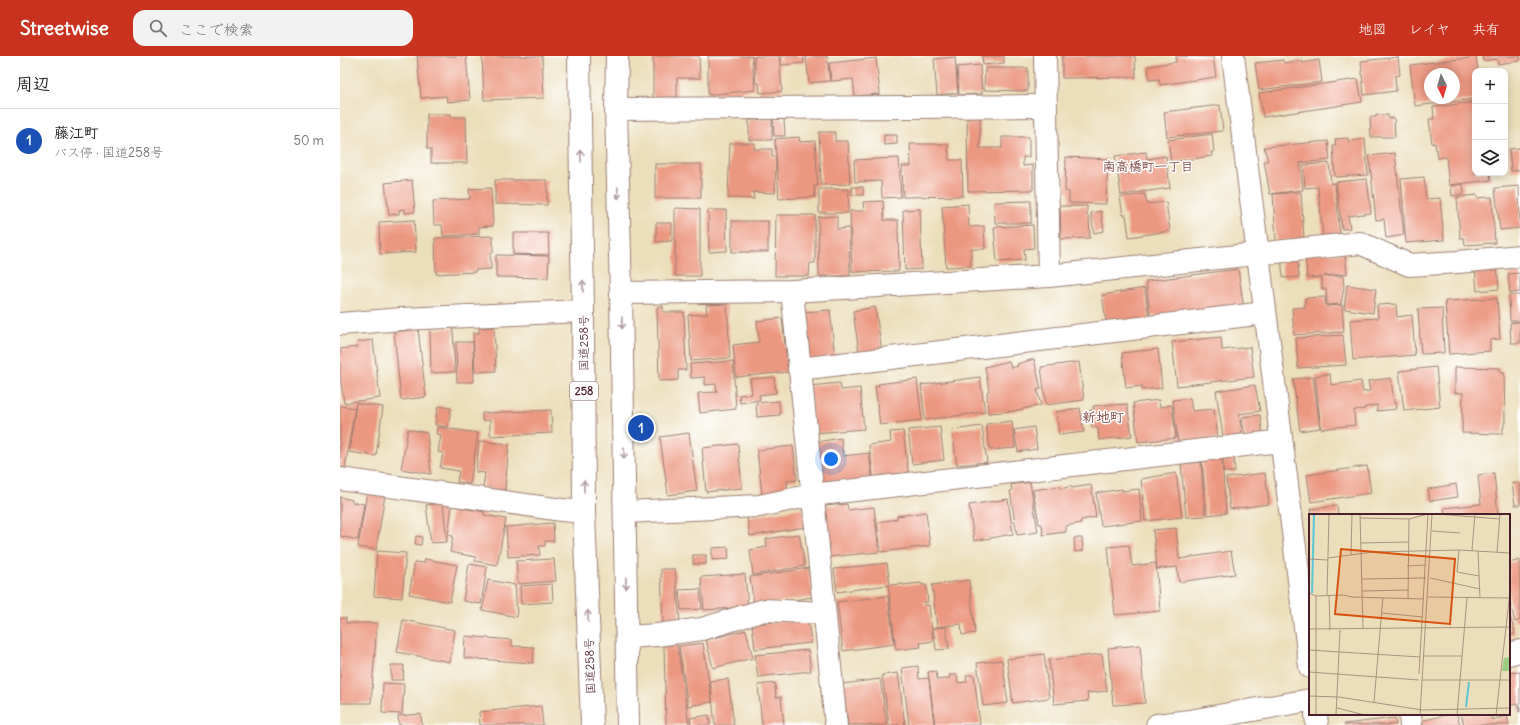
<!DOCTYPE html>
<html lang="ja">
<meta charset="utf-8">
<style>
:root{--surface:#fff;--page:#f2f2f2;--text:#202124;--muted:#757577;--line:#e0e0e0;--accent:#c8321e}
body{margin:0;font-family:Delius,"Klee One",sans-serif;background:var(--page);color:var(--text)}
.controls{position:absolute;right:12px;top:12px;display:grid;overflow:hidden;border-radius:8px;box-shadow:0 2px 10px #0003}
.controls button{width:36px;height:36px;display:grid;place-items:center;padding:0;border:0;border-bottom:1px solid var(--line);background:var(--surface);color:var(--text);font:20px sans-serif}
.compass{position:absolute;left:1084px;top:12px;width:36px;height:36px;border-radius:50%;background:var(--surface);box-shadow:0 2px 10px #0003;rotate:175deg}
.you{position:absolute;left:491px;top:403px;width:14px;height:14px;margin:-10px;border:3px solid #fff;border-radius:50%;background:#1a73e8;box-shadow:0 0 0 6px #1a73e833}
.badge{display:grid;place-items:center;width:26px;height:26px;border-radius:50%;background:var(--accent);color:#fff;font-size:13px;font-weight:700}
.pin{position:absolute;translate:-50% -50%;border:2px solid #fff;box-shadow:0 1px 4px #0006}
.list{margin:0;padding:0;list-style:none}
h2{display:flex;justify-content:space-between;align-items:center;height:52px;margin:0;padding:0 16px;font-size:17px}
h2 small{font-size:13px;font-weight:400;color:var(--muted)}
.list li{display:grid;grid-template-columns:26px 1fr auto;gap:12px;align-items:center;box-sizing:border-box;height:64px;padding:0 16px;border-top:1px solid var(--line)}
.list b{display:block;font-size:15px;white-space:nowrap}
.list p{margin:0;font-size:13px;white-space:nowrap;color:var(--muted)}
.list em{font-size:13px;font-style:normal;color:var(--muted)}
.icon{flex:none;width:22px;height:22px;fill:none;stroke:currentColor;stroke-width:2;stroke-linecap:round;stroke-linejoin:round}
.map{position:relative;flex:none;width:1180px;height:669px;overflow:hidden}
header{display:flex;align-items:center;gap:24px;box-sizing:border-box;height:56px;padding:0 20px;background:var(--accent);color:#fff}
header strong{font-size:19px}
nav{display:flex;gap:22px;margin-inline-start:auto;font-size:14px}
.search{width:280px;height:36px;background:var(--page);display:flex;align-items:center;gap:10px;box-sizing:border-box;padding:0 14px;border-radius:12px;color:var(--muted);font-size:15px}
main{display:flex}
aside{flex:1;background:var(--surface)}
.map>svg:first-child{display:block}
.building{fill:#ec9780;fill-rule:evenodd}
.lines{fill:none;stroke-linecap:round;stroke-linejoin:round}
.street-casing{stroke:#9a7e72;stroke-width:24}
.highway-casing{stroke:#9a7e72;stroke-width:24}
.street{stroke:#fff;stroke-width:22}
.highway{stroke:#fff;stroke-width:22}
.oneway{stroke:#ae9aa0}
.labels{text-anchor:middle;stroke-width:3;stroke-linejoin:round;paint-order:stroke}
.shield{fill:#fff;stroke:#80626b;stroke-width:1}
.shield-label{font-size:11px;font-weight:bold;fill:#4a1f2b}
.street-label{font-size:12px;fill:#4a1f2b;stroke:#fff}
.neighbourhood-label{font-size:13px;font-weight:bold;fill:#834949;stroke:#fff}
.quarter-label{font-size:14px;font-weight:bold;fill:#834949;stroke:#fff}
.inset-river{fill:none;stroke:#5cc5d7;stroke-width:2}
.inset-road{fill:none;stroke:#ab9281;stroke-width:1}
.view{fill:#d8530f;fill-opacity:0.15;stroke:#d8530f;stroke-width:2}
.inset-edge{fill:none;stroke:#4a1f2b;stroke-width:2}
</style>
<header>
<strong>Streetwise</strong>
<div class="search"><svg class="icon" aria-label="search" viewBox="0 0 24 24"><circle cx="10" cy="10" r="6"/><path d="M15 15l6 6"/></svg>ここで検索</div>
<nav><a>地図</a><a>レイヤ</a><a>共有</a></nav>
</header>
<main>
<aside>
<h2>周辺<small></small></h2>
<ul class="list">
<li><span class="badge" style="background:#1a4fb4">1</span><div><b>藤江町</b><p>バス停 · 国道258号</p></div><em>50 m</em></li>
</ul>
</aside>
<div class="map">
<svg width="1180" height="669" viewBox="0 0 1180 669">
<rect width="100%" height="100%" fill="#fff"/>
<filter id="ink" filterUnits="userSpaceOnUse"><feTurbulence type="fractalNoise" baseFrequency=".025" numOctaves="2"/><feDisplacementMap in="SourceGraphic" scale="8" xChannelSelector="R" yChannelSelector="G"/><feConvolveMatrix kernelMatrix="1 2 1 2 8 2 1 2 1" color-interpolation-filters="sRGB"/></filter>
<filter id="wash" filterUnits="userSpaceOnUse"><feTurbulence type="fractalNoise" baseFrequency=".012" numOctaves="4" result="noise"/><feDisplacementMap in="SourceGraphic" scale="16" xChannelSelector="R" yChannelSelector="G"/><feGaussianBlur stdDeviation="0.9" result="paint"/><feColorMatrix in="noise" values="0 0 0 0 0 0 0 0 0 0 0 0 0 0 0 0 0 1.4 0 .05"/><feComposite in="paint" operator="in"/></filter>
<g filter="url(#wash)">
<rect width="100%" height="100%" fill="#ebdeba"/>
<g id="blocks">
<g class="building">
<polygon points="77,0 126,0 130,44 107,46 106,40 81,42"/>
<polygon points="142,0 202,0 204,42 144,44"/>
<polygon points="313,0 359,0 360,22 337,22 337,41 313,42"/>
<polygon points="368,0 412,0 415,34 368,39"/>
<polygon points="418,0 439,0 442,35 420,37 419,27 416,27 414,1"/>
<polygon points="441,0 464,0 464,7 441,9"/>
<polygon points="466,0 487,0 490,25 469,27"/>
<polygon points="642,0 664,0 664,7 643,9"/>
<polygon points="722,0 795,0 796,21 722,22"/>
<polygon points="836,0 873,1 876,21 820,29 819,23 809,24 808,10 836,6"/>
<polygon points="1142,0 1180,0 1180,5 1158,8 1157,3 1143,5"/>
<polygon points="615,1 618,37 597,39 594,3"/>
<polygon points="1058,1 1060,19 1055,20 1056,35 1024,39 1021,5"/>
<path d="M1136 1 1138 15H1135V43L1075 50 1070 9ZM1090 18H1114V42H1090Z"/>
<polygon points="536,2 540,38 515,40 513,23 491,25 489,7"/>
<polygon points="943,4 944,7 962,4 962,7 979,4 982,26 919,34 915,7"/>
<polygon points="640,9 642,38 619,39 617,11"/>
<polygon points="645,12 688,12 688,35 644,34"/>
<polygon points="1018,23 1022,46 923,61 919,37"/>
<polygon points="1135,46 1135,117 1150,117 1151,124 1109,129 1106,101 1097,102 1095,87 1092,88 1089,63 1094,63 1093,51"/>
<polygon points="880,49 883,75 827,81 824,56"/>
<polygon points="87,58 111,58 111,61 126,61 127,107 91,107 91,93 87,93"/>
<polygon points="1036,59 1048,59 1048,62 1054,62 1055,81 1031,81 1030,61 1036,61"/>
<polygon points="640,61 640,92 662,92 662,81 689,81 689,101 683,101 683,110 693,109 693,134 628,135 627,62"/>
<polygon points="432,63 432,84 409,84 409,64"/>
<polygon points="433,63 444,63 445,80 434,80"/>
<polygon points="479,76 495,76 495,85 508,85 510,128 481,129"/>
<polygon points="872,78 874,96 871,96 872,100 831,106 828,84"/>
<polygon points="544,79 557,79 557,88 544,89"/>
<polygon points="459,81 460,86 475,85 478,130 474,130 475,141 439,143 435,83"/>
<polygon points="1008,82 1008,85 1025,83 1028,119 995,121 993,90 996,90 995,83"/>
<polygon points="988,85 990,104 960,107 963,134 930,138 924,105 928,105 924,91"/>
<polygon points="390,87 415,87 414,93 432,93 432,101 436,101 435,137 413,136 414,143 388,142"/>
<polygon points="570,88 608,88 609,104 622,104 623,140 563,141 562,110 571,110"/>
<polygon points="1180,92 1180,114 1171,115 1169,93"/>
<polygon points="806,96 807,103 826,100 830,132 781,139 775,100"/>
<polygon points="1055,97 1064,179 1046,182 1044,163 1036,164 1029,100"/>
<polygon points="726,101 768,103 766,148 729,147 729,136 725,135"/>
<polygon points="559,102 561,141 542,142 541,125 515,126 514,104"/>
<polygon points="989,107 991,128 995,127 1000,179 983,181 978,131 965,132 963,109"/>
<rect x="315" y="108" width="46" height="34"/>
<polygon points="1084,121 1086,143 1100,142 1104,184 1066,187 1061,123"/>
<polygon points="1027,123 1031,157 1008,160 1010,172 1002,173 996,126"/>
<polygon points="72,124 75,156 65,157 65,153 59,154 59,158 49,159 45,127"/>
<polygon points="155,124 207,124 207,149 155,148"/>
<polygon points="1123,128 1124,138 1112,140 1111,130"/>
<polygon points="1179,130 1180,172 1160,174 1155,132"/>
<rect x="512" y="131" width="11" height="8"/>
<polygon points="151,132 153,170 139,171 139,178 103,180 102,169 94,169 93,145 130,143 129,133"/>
<polygon points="479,133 509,133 508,157 479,157"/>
<polygon points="961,136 964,183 936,185 933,138"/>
<polygon points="805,138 807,148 826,146 830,175 789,181 786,159 783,159 780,141"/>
<polygon points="1137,139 1137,142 1152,141 1155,187 1125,189 1124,182 1120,182 1117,141"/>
<polygon points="543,145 544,164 558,164 559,215 512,216 510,155 524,155 523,146"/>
<polygon points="691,145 691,167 655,167 654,146"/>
<polygon points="628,148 629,171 644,170 645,193 631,193 631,210 606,211 602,150"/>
<polygon points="720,150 747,150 747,160 749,160 750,182 721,183"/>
<polygon points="335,152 360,153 360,220 335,220"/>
<polygon points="580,153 582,213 565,214 563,154"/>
<polygon points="368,154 386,154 387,195 369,196"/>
<polygon points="761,155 764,175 754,177 751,157"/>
<polygon points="436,159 475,159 475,207 470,207 469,220 435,220"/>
<polygon points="497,160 497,173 509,172 510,220 479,220 478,161"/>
<polygon points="74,164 76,196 40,198 39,166"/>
<rect x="392" y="165" width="36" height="31"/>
<polygon points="316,167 332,167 332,185 316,186"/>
<polygon points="693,169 694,192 684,193 685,204 657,206 654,171"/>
<polygon points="173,177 208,177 209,199 173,198"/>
<polygon points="153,180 153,197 150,197 151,213 135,214 135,216 96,218 95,182"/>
<polygon points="957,197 959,221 943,222 941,199"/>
<polygon points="965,197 1005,197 1007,218 984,220 1003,220 1004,231 1001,248 987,249 986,233 982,233 982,221 967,222"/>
<polygon points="156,199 209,200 208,222 156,221"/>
<polygon points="1157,210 1159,233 1137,235 1135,213"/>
<polygon points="898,213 904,254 810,260 806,225"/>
<polygon points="1180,217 1180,236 1170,237 1168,218"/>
<polygon points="1007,229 1036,233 1033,257 1004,253"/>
<polygon points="805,232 809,265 767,271 762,239"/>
<polygon points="1169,239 1180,239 1180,265 1170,265"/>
<polygon points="985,241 986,250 1002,249 1004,276 954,279 952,252 965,251 965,242"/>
<polygon points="1157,242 1160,283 1150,284 1150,295 1109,298 1105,245"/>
<polygon points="387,248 390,302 351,305 348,259 367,258 366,249"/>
<polygon points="1056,248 1057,261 1072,259 1075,299 1013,304 1010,264 1038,262 1037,249"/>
<polygon points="323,250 323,256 344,256 346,314 338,314 338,324 319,325 317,251"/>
<polygon points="535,251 543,302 520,303 513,255"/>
<polygon points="1102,252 1104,297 1081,298 1078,253"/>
<polygon points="490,254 495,302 469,304 464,256"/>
<polygon points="442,262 448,316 396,321 393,289 419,286 417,265"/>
<polygon points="1180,266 1180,287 1171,287 1170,267"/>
<polygon points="154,271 156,315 135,316 133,277 139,277 139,272"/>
<polygon points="113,272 115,316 91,317 90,273"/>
<polygon points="78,273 86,341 61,344 54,276"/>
<polygon points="1003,279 1006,309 958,312 956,282"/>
<polygon points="881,281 882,294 910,291 914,321 837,330 832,286"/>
<polygon points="33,284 40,342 4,347 0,321 0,293 18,291 17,286"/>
<polygon points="116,286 133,286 134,326 117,326"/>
<polygon points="818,293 822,332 802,334 802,330 786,332 782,297"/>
<polygon points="694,303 701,333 697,334 701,349 674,355 648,357 647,336 649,335 645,311 669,305 671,312 678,310 677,308"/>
<polygon points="393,305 396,353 360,357 358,337 377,336 376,328 365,329 365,321 351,322 350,308"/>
<polygon points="739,306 744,344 706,349 701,311"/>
<polygon points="1096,311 1100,351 1064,355 1059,315"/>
<polygon points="1115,311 1160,312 1160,317 1164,316 1165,365 1162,378 1122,377 1123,337 1115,337"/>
<polygon points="990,318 991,329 1021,325 1023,336 1030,335 1028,325 1051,322 1054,347 1056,346 1057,353 1037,355 1037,349 1025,351 1025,353 1014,354 1015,369 981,373 975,320"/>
<polygon points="434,321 436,337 419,339 420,344 400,347 399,339 412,338 410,323"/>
<polygon points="640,321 645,356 585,364 581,329"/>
<polygon points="973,321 980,372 960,375 953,323"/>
<polygon points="577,323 582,364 540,369 535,330 539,330 538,328"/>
<polygon points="500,327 501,334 520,332 524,373 474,377 469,330"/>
<polygon points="915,329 920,355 899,358 903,383 884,386 876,335"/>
<polygon points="850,342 852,355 874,353 878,382 838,388 833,344"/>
<polygon points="819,344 820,351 832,349 836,382 798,386 793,347"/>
<polygon points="439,345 440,359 417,361 416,347"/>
<polygon points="16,347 43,351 36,400 9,396"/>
<polygon points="773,348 773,349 787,348 792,380 759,384 758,372 752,372 750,354 754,354 753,350"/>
<polygon points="0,350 15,352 5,412 0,411"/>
<polygon points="98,350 111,352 108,371 95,369"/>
<polygon points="740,352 744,376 719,379 716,356"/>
<polygon points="211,354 212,377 150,380 150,364 142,365 142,357"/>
<polygon points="920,359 923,380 905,382 902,361"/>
<polygon points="672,365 675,392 650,394 646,368"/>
<polygon points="642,370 647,406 617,409 612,374"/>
<polygon points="97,371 138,377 130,428 117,426 119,415 100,412 103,397 98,396 101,379 96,378"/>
<polygon points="600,371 604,404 572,408 568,374"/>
<polygon points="694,371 697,393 678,396 674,374"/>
<polygon points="68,373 87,377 91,418 61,413"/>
<polygon points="563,375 569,421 534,426 529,389 551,386 550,376"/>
<polygon points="349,377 357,435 328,439 320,381"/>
<polygon points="501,382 503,400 529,397 533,429 482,435 476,386"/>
<polygon points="139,385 169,388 165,434 143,432 145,417 136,416"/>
<polygon points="398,388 402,432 366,436 362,392"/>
<polygon points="453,390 457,424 447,425 448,435 422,438 417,394"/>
<polygon points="894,402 895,416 883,416 883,403"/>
<polygon points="882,403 886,457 867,459 862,405"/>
<polygon points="861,406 865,460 846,461 841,408"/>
<polygon points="1027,410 1031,437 971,446 967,419"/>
<polygon points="836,417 842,461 805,465 801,423"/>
<polygon points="925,417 929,448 890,453 886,422"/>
<polygon points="1154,417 1158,459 1105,459 1104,452 1141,448 1138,419"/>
<polygon points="690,426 698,476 677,479 670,435 672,435 671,429"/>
<polygon points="1172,427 1180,427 1180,449 1175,449"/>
<polygon points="1116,428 1118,441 1090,445 1088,433"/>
<polygon points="751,429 756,461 741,464 741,467 726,470 726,476 703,479 702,468 699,468 693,434 720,430 721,433 731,430 732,432"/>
<polygon points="782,433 782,435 799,433 802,465 761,470 756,437"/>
<polygon points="27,436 45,439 36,494 18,491"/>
<polygon points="0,441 12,444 12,446 24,448 18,484 0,480"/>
<polygon points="668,443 673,478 634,485 629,449"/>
<polygon points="103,447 107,486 91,487 86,449"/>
<polygon points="507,448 508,454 534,451 539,496 489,501 484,450"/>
<polygon points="112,450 144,456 144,459 166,463 157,509 135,505 136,501 110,496 113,480 108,479"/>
<polygon points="997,450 998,459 972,459 971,453"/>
<polygon points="463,452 466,471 410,480 407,461"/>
<polygon points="586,456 590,490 541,496 537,466 557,463 557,460"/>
<polygon points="213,467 214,485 205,485 205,490 199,490 200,499 168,501 166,471"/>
<polygon points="836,472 839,503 891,495 895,518 839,526 837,511 817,513 813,474"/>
<polygon points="459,478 465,510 413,519 410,494 427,491 426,483"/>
<polygon points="76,480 82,481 81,489 75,488"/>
<polygon points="734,482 742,482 743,495 735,496"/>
<polygon points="789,489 792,510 816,507 820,555 775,559 768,491"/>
<polygon points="388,491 389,503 372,504 372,492"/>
<polygon points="37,495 66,497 62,542 34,540"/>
<rect x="353" y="499" width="13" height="9"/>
<polygon points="85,503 117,509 110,546 69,538 75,506 84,507"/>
<polygon points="214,503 216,525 178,528 176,505"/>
<polygon points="1180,504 1180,564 1175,566 1169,544 1169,507"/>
<polygon points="547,507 550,529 563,528 563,529 581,527 582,529 586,529 588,546 584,546 584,549 589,549 593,585 580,587 581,591 556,594 548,529 497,536 494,513"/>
<polygon points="129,508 147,511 141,548 123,545"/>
<polygon points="468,512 473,541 414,550 410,521"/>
<polygon points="321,513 335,513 340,566 323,571"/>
<polygon points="405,518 408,551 364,554 361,521"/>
<polygon points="148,524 175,529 177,561 142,554"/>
<polygon points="629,524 635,577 622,579 621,568 597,571 592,529"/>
<polygon points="212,528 213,546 181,548 180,530"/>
<polygon points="360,533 362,553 341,554 339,534"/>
<polygon points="548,540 554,588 503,595 497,546"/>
<polygon points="1169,556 1175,578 1169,579"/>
<polygon points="0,562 6,562 6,567 37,567 31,647 0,647"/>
<polygon points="468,563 471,587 415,593 412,568"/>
<polygon points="63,564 115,574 110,606 57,596"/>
<polygon points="606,571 609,593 596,594 593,572"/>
<polygon points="406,574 413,602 373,612 366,584"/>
<polygon points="125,580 172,584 172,590 194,591 193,607 124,602"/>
<polygon points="363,587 372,646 348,650 339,590"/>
<polygon points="337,588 349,669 326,669 324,590"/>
<polygon points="800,589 805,647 773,649 768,592"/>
<polygon points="468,594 471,615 418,621 415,599"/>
<polygon points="704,598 709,642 673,647 667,603"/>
<polygon points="762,598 767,635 747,637 748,645 714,648 709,604"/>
<polygon points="662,604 668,647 643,650 637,607"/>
<polygon points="51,609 64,609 63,624 51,624"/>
<polygon points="578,610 579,623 589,622 594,669 569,669 562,612"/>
<polygon points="596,615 597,624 610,622 609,619 617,619 618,627 627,626 626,619 634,619 640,669 595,669 588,616"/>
<polygon points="1180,616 1180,656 1179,656 1178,648 1171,649 1169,644 1169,617"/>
<polygon points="558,617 565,669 549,669 542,619"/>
<polygon points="388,623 394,669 375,669 370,625"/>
<polygon points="540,623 547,669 508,669 503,628"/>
<polygon points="43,627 64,628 62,658 42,657"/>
<polygon points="435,627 436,642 441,641 444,669 422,669 418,629"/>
<polygon points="201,650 203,669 140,669 139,656"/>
<polygon points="81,658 82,669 59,669 58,660"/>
<polygon points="1110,658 1117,658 1120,669 1078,669 1077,666"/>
<polygon points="1121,658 1151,658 1152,664 1167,660 1169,669 1124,669"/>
<polygon points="369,659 370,669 351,669 350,662"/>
<polygon points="1055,662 1056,669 1004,669 1004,668"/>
</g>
</g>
</g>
<g filter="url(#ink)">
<use href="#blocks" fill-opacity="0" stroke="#9a7e72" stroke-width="1"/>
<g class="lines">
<defs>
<g id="street">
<polyline points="705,0 709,220"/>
<polyline points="893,0 970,611"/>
<polyline points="276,53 705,50"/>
<polyline points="452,235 496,669"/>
<polyline points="281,237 452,235 709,220 1020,187 1069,209 1118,206 1180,200"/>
<polyline points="0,268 62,263 243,255"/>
<polyline points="459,313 925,257"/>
<polyline points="0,423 222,454 244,456"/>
<polyline points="285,456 419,450 472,439 941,385"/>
<polyline points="287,581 317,579 362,573 424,554 484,557"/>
<polyline points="1169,598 1180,595"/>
<polyline points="976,658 977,669"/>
<polyline points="1070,658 1071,669"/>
<polyline points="817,669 849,665 970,644"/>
</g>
<g id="highway">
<polyline points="239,0 243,255 244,456 252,669"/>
<polyline points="277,0 276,53 281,237 288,669"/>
</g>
</defs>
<use href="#street" class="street-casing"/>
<use href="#highway" class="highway-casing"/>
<use href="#street" class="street"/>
<use href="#highway" class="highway"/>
</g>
<defs><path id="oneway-shaft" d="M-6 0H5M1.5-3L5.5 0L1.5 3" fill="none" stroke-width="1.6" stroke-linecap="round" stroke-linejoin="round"/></defs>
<g class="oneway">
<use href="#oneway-shaft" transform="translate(241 100) rotate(-91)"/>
<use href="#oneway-shaft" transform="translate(278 137) rotate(88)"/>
<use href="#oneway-shaft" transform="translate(243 230) rotate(-91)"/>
<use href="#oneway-shaft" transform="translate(282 267) rotate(89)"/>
<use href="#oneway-shaft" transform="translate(284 397) rotate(89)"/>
<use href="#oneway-shaft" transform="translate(244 430) rotate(-90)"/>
<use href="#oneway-shaft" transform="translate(286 527) rotate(89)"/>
<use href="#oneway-shaft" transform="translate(248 560) rotate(-92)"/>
</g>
</g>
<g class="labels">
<rect class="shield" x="230" y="326" width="28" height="18" rx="3"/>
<g class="shield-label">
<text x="244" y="339">258</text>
</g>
<g class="street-label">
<text transform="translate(244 287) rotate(-90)" y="4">国道258号</text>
<text transform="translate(250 610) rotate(-92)" y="4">国道258号</text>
</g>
<g class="neighbourhood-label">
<text x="808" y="115">南高橋町一丁目</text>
</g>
<g class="quarter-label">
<text x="763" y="366">新地町</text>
</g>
</g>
<g transform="translate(969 458)">
<rect width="201" height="201" fill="#ebdeba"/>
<path d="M201 143V157H193L195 144Z" fill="#99ce80"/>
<path class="inset-river" d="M3 79 5 0M157 193 160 168"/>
<path class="inset-road" d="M51 0 54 115M128 0 191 5M51 4 100 5 119 0M123 17 151 19M52 29 99 28M150 36 148 58 170 62M163 36 166 0M169 37 171 84M188 38 191 0M42 41 43 0M19 44 64 38 150 36 201 39M0 45 19 46M98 52 117 51M121 64 171 75M53 65 117 64M53 77 99 76M0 79 7 82 34 81 43 83 115 85M18 81 20 0M20 81 21 116M7 82V201M119 83 201 84M99 84 100 5M73 99 114 103M0 115 201 113M0 136 111 143M115 142H153M0 158 110 166M110 160 119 0M113 166H201M0 182 30 183 113 196 201 194M65 188 74 83M28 194 56 201M27 201 31 116M111 201 123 0M148 201 158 84M187 201 201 78"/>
<path class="view" d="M32 35 146 45 141 110 26 100Z"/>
<rect width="201" height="201" class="inset-edge"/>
</g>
</svg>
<div class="controls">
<button>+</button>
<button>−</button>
<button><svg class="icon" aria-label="layers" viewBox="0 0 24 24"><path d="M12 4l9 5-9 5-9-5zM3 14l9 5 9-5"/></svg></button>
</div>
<svg class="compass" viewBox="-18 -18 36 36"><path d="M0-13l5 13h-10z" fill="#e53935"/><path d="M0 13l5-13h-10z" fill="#757577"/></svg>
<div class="you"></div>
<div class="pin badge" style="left:301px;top:372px;background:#1a4fb4">1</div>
</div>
</main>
